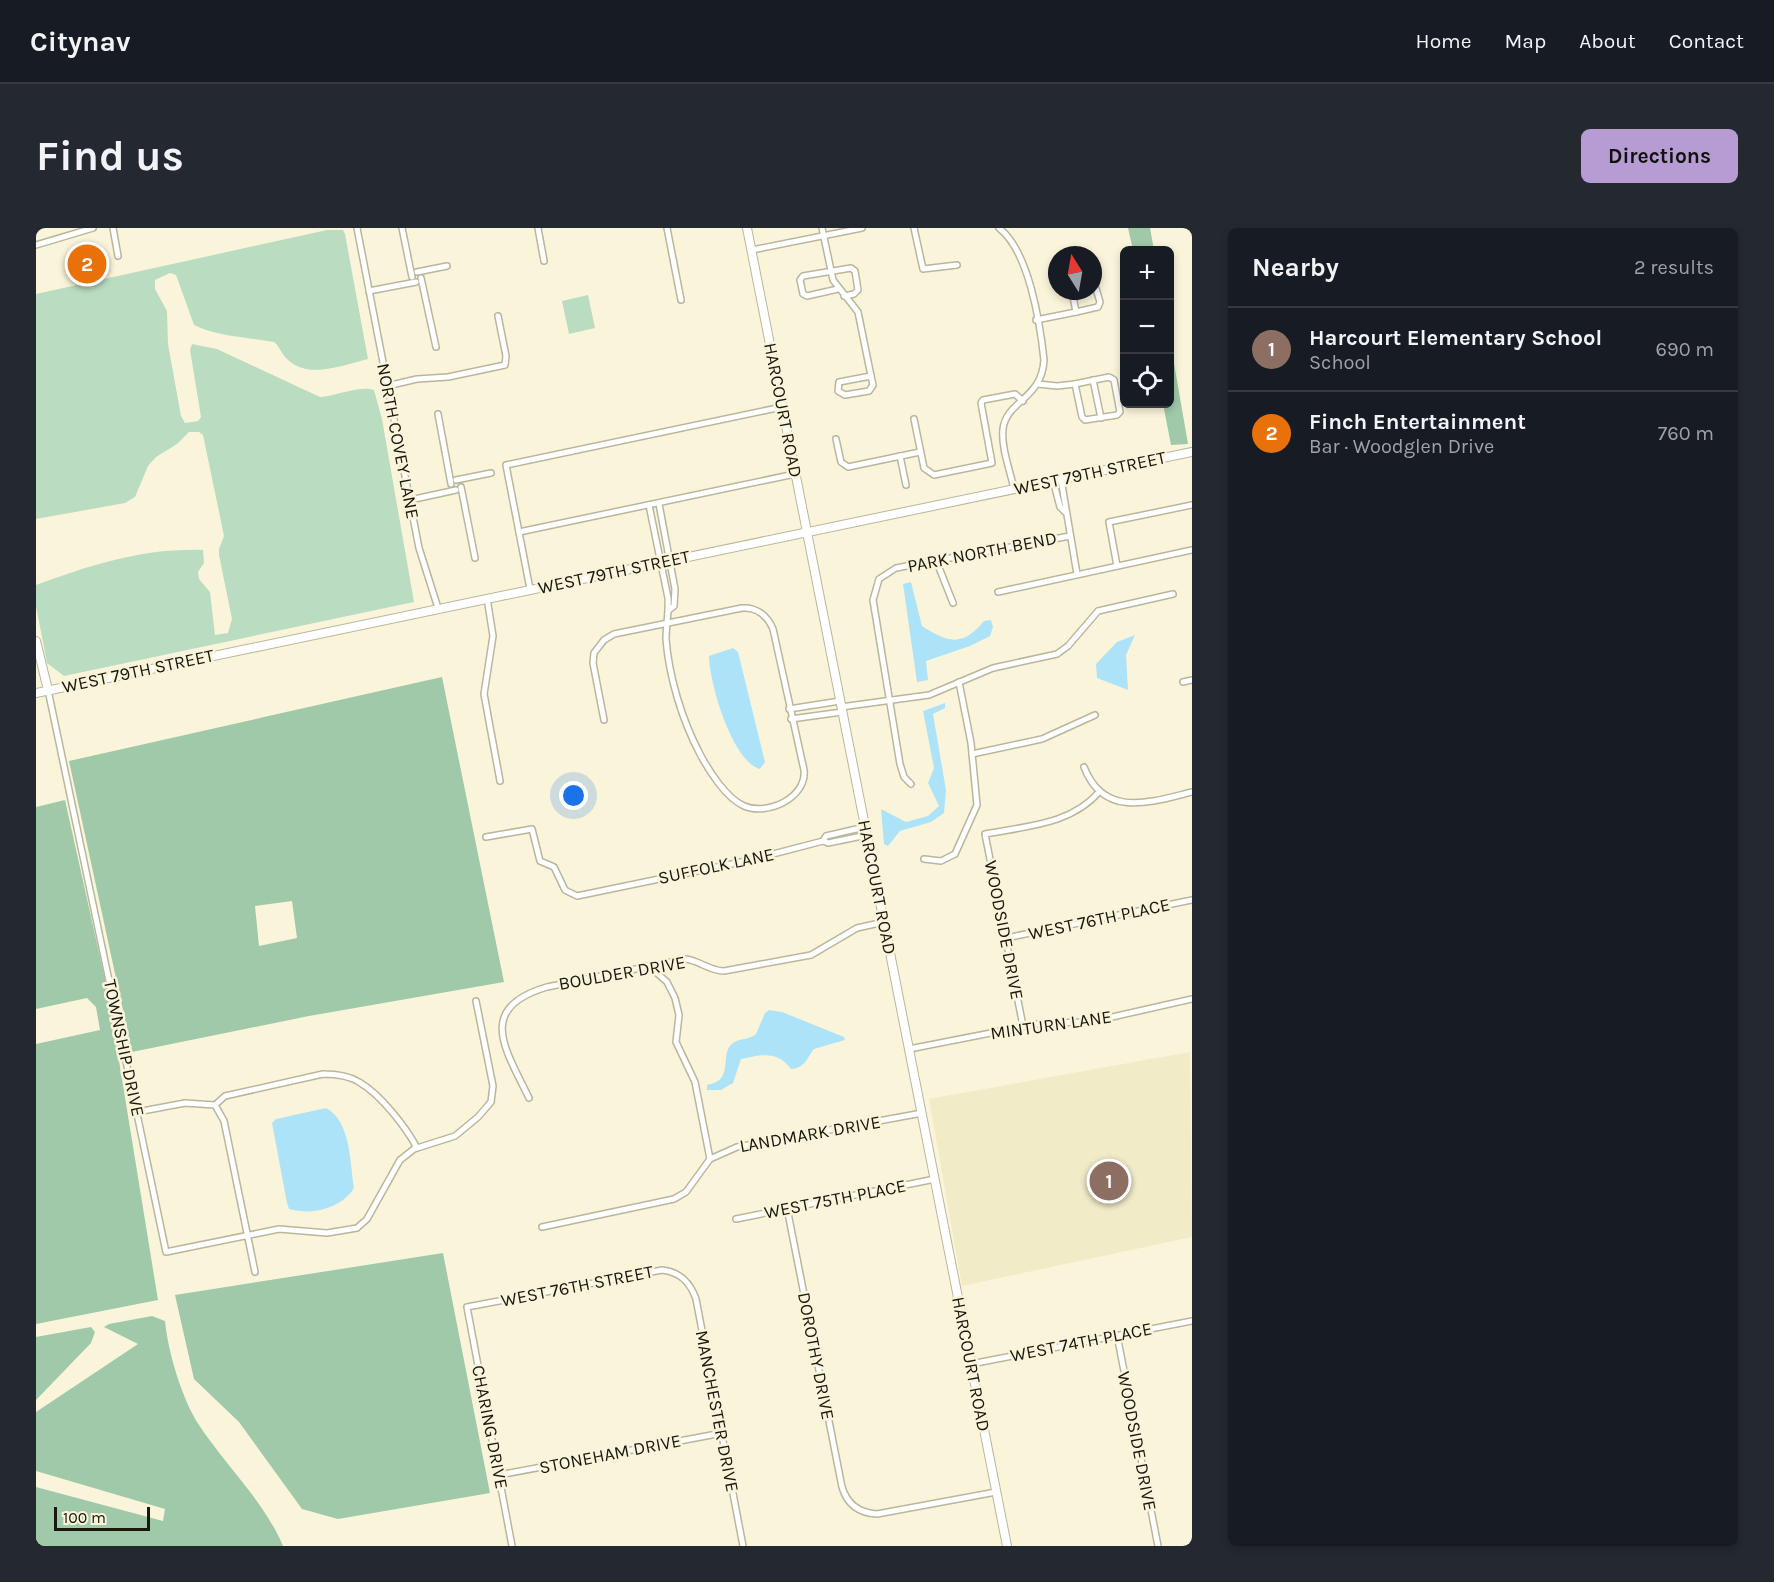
<!DOCTYPE html>
<meta charset="utf-8">
<style>
:root{--surface:#171b24;--page:#242831;--text:#f1f3f6;--muted:#9ea1a6;--line:#363941;--accent:#b79cd3}
body{margin:0;font-family:Karla,sans-serif;background:var(--page);color:var(--text)}
.controls{position:absolute;right:18px;top:18px;display:grid;overflow:hidden;border-radius:9px;box-shadow:0 3px 9px #0003}
.controls button{width:54px;height:54px;display:grid;place-items:center;padding:0;border:0;border-bottom:2px solid var(--line);background:var(--surface);color:var(--text);font:30px sans-serif}
.compass{position:absolute;left:1012px;top:18px;width:54px;height:54px;border-radius:50%;background:var(--surface);box-shadow:0 3px 9px #0003;rotate:349deg}
.scale{position:absolute;left:18px;bottom:15px;width:96px;box-sizing:border-box;padding-left:6px;border:3px solid #19170e;border-top:0;font-size:16px;line-height:21px;white-space:nowrap;color:#19170e;-webkit-text-stroke:4px #faf5da;paint-order:stroke}
.you{position:absolute;left:538px;top:568px;width:21px;height:21px;margin:-15px;border:4px solid #fff;border-radius:50%;background:#1a73e8;box-shadow:0 0 0 9px #1a73e833}
.badge{display:grid;place-items:center;width:39px;height:39px;border-radius:50%;background:var(--accent);color:#fff;font-size:20px;font-weight:700}
.pin{position:absolute;translate:-50% -50%;border:3px solid #fff;box-shadow:0 2px 6px #0006}
.list{margin:0;padding:0;list-style:none}
h2{display:flex;justify-content:space-between;align-items:center;height:78px;margin:0;padding:0 24px;font-size:26px}
h2 small{font-size:20px;font-weight:400;color:var(--muted)}
.list li{display:grid;grid-template-columns:39px 1fr auto;gap:18px;align-items:center;box-sizing:border-box;height:84px;padding:0 24px;border-top:2px solid var(--line)}
.list b{display:block;font-size:22px;white-space:nowrap}
.list p{margin:0;font-size:20px;white-space:nowrap;color:var(--muted)}
.list em{font-size:20px;font-style:normal;color:var(--muted)}
.icon{flex:none;width:33px;height:33px;fill:none;stroke:currentColor;stroke-width:2;stroke-linecap:round;stroke-linejoin:round}
.map{position:relative;flex:none;width:1156px;height:1318px;overflow:hidden;border-radius:9px}
header{display:flex;align-items:center;gap:36px;box-sizing:border-box;height:84px;padding:0 30px;background:var(--surface);border-bottom:2px solid var(--line)}
header strong{font-size:28px}
nav{display:flex;gap:33px;margin-inline-start:auto;font-size:21px}
.intro{display:flex;align-items:center;justify-content:space-between;box-sizing:border-box;height:144px;padding:0 36px}
h1{margin:0;font-size:42px}
.button{padding:15px 27px;border-radius:9px;background:var(--accent);color:#111;font-size:21px;font-weight:700}
main{display:flex;gap:36px;padding:0 36px}
aside{flex:1;background:var(--surface);border-radius:9px;box-shadow:0 3px 9px #0003}
.map>svg:first-child{display:block}
.built{fill:#f1ebc8}
.green{fill:#baddc2}
.forest{fill:#9fc9a9;fill-rule:evenodd}
.water{fill:#ade3f9}
.lines{fill:none;stroke-linecap:round;stroke-linejoin:round}
.street-casing{stroke:#bab69c;stroke-width:8}
.secondary-casing{stroke:#bab69c;stroke-width:10}
.street{stroke:#fff;stroke-width:5}
.secondary{stroke:#fff;stroke-width:8}
.labels{text-anchor:middle;stroke-width:5;stroke-linejoin:round;paint-order:stroke}
.street-label{font-size:18px;fill:#19170e;stroke:#faf5da}
</style>
<header>
<strong>Citynav</strong>
<nav><a>Home</a><a>Map</a><a>About</a><a>Contact</a></nav>
</header>
<div class="intro"><h1>Find us</h1><a class="button">Directions</a></div>
<main>
<div class="map">
<svg width="1156" height="1318" viewBox="0 0 1156 1318">
<rect width="100%" height="100%" fill="#faf5da"/>
<polygon class="built" points="1154,824 1156,1009 926,1058 893,871"/>
<g class="green">
<path d="M291 2H307L309 6 332 131C307 137 270 153 249 129 245 124 243 118 238 114 212 109 182 109 158 97L140 47 134 45 119 52V61L131 83 132 116 145 188 149 195 162 193 165 189 154 122 156 116 181 121 284 169C300 168 324 157 338 162L346 191 378 374 28 448 11 435 0 378V357C55 337 107 320 167 322L168 335 162 344 163 351 174 364 179 407 192 405 196 391 183 327V321L188 308 167 207 163 204H153L141 216 120 229 112 238 99 269 89 275 0 291V66Z"/>
<polygon points="552,67 559,100 533,106 526,73"/>
</g>
<g class="forest">
<polygon points="1092,0 1114,0 1118,22 1097,22"/>
<polygon points="1134,112 1152,216 1135,217 1127,176 1134,176"/>
<path d="M406 449 468 754 273 788 96 824 33 533ZM256 673 261 710 223 718 219 678Z"/>
<polygon points="29,572 72,765 122,1072 0,1096 0,816 64,802 60,779 51,770 0,781 0,579"/>
<polygon points="407,1025 454,1265 302,1291 266,1281 203,1194 158,1151 139,1067"/>
<path d="M116 1088 129 1093C132 1124 146 1171 163 1197 190 1238 228 1273 247 1318H0V1259L127 1293 129 1281 0 1243V1184L102 1116 68 1099 73 1096Z"/>
<polygon points="55,1099 59,1104 55,1115 0,1172 0,1109"/>
</g>
<g class="water">
<path d="M875 354 886 398C911 414 926 420 948 393L955 392 957 399 954 408 934 418 890 433 892 452 881 454 867 356Z"/>
<polygon points="1099,407 1090,427 1092,462 1061,450 1060,436 1081,414"/>
<path d="M697 420 702 424 729 534 724 541C696 534 673 454 673 428Z"/>
<polygon points="909,475 909,480 897,486 910,562 908,585 895,594 864,603 852,618 848,616 845,581 870,594 892,588 903,578 892,555 898,540 887,483"/>
<path d="M733 782 746 784 808 809 809 812 778 821C770 831 769 840 755 841 742 823 726 826 705 831L697 855 685 862H671V857C700 852 682 826 697 815 704 810 713 812 720 806L729 785Z"/>
<path d="M290 880C315 893 314 935 318 960 306 980 276 988 253 981L251 975 236 895 240 891Z"/>
</g>
<g class="lines">
<defs>
<g id="street">
<polyline points="77,0 82,28"/>
<polyline points="321,0 383,320 402,380"/>
<polyline points="366,0 376,49"/>
<polyline points="502,0 508,33"/>
<polyline points="631,0 645,72"/>
<polyline points="786,0 797,52 822,84 835,148"/>
<polyline points="878,0 887,41 921,37"/>
<path d="M963 0C993 23 1004 95 1008 132 1006 171 970 173 967 201 965 220 974 242 978 261"/>
<polyline points="0,17 57,0"/>
<polyline points="716,22 826,0"/>
<polyline points="381,44 411,38"/>
<polyline points="385,50 400,119"/>
<polyline points="802,61 771,68 767,66 764,52 767,48 815,40 819,43 822,62 818,66 808,68"/>
<polyline points="333,63 380,54"/>
<polyline points="1036,63 1040,84 1062,79 1064,74 1057,51"/>
<polyline points="1000,92 1040,84"/>
<polygon points="835,148 837,157 833,163 809,167 802,163 803,154"/>
<polygon points="1073,149 1078,152 1084,184 1081,187 1049,192 1046,189 1039,156"/>
<polyline points="1057,152 1065,190"/>
<polyline points="1002,156 1021,158 1039,156"/>
<polyline points="351,158 381,151 412,149 469,137 470,128 462,88"/>
<polyline points="402,186 415,256"/>
<polyline points="878,191 888,240 898,247 956,235 945,175 947,172 979,166 987,173"/>
<polyline points="800,211 805,234 812,239 884,224"/>
<polyline points="864,228 870,257"/>
<polyline points="1025,251 1041,346"/>
<polyline points="420,252 455,245"/>
<polyline points="1017,252 1024,279 1029,284"/>
<polyline points="425,259 439,330"/>
<polyline points="374,272 420,262"/>
<polyline points="623,276 639,361 638,378 633,382"/>
<polyline points="483,304 759,246"/>
<polyline points="900,332 917,375"/>
<polyline points="1081,338 1073,294 1156,277"/>
<polyline points="494,361 470,237 746,179"/>
<polyline points="962,364 1156,322"/>
<polyline points="451,370 457,408 448,466 464,553"/>
<polyline points="1147,454 1156,452"/>
<polyline points="12,462 130,1024 243,1001 291,1005 321,1000 331,991 364,932 378,921 419,908 442,889 455,874 457,858 440,773"/>
<polyline points="805,479 893,467 957,440 1021,426 1032,418 1062,383 1137,366"/>
<polyline points="753,481 804,473"/>
<polyline points="755,491 806,484"/>
<path d="M568 492 557 435 558 425 568 412 578 406 706 380C720 379 731 387 737 401L768 542C771 570 731 588 708 578 690 570 673 543 664 526 646 492 633 449 630 411 630 398 633 384 632 370L613 277"/>
<polyline points="936,526 1006,511 1059,487"/>
<path d="M1048 539C1068 591 1115 574 1156 564"/>
<polyline points="875,556 868,549 864,536 837,372 843,351 860,340 1034,308"/>
<polyline points="450,609 496,601 504,633 518,639 529,662 541,668 710,633 787,613 790,608 829,599"/>
<polyline points="787,613 792,615 831,607"/>
<polyline points="888,631 905,633 919,626 941,577 935,515 923,454"/>
<polyline points="970,710 1156,672"/>
<polyline points="613,738 631,754 639,770 643,787 640,814 659,854 674,931"/>
<path d="M987 798 949 606C990 598 1035 597 1064 563"/>
<polyline points="873,821 1006,795 1054,794 1156,771"/>
<path d="M493 870C470 822 439 780 511 759L649 731C663 732 673 743 688 743L775 727 821 700 848 694"/>
<path d="M179 877 189 868 287 846C299 846 312 847 323 854 344 866 370 899 381 920"/>
<polyline points="101,884 149,875 179,877 188,893 219,1044"/>
<path d="M751 980 806 1259C811 1276 823 1285 841 1286L960 1264"/>
<polyline points="700,991 899,951"/>
<polyline points="506,999 638,971 650,964 674,931 701,919 886,885"/>
<polyline points="1081,1107 1122,1318"/>
<polyline points="935,1136 1156,1093"/>
<polyline points="463,1247 686,1205"/>
<path d="M476 1318 431 1079 626 1042C644 1044 654 1054 660 1071L707 1318"/>
</g>
<g id="secondary">
<polyline points="711,0 971,1318"/>
<polyline points="0,413 12,462"/>
<polyline points="0,465 1156,224"/>
</g>
</defs>
<use href="#street" class="street-casing"/>
<use href="#secondary" class="secondary-casing"/>
<use href="#street" class="street"/>
<use href="#secondary" class="secondary"/>
</g>
<g class="labels">
<g class="street-label">
<text transform="translate(747 182) rotate(79)" y="6">HARCOURT ROAD</text>
<text transform="translate(362 213) rotate(79)" y="6">NORTH COVEY LANE</text>
<text transform="translate(1054 245) rotate(-12)" y="6">WEST 79TH STREET</text>
<text transform="translate(946 324) rotate(-11)" y="6">PARK NORTH BEND</text>
<text transform="translate(578 344) rotate(-12)" y="6">WEST 79TH STREET</text>
<text transform="translate(102 443) rotate(-12)" y="6">WEST 79TH STREET</text>
<text transform="translate(680 638) rotate(-12)" y="6">SUFFOLK LANE</text>
<text transform="translate(841 659) rotate(79)" y="6">HARCOURT ROAD</text>
<text transform="translate(1063 691) rotate(-12)" y="6">WEST 76TH PLACE</text>
<text transform="translate(968 702) rotate(79)" y="6">WOODSIDE DRIVE</text>
<text transform="translate(586 745) rotate(-10)" y="6">BOULDER DRIVE</text>
<text transform="translate(1015 797) rotate(-8)" y="6">MINTURN LANE</text>
<text transform="translate(88 820) rotate(78)" y="6">TOWNSHIP DRIVE</text>
<text transform="translate(774 906) rotate(-10)" y="6">LANDMARK DRIVE</text>
<text transform="translate(799 971) rotate(-11)" y="6">WEST 75TH PLACE</text>
<text transform="translate(541 1058) rotate(-11)" y="6">WEST 76TH STREET</text>
<text transform="translate(1045 1114) rotate(-11)" y="6">WEST 74TH PLACE</text>
<text transform="translate(780 1128) rotate(79)" y="6">DOROTHY DRIVE</text>
<text transform="translate(935 1136) rotate(79)" y="6">HARCOURT ROAD</text>
<text transform="translate(681 1183) rotate(79)" y="6">MANCHESTER DRIVE</text>
<text transform="translate(454 1199) rotate(79)" y="6">CHARING DRIVE</text>
<text transform="translate(1101 1213) rotate(79)" y="6">WOODSIDE DRIVE</text>
<text transform="translate(574 1226) rotate(-11)" y="6">STONEHAM DRIVE</text>
</g>
</g>
</svg>
<div class="controls">
<button>+</button>
<button>−</button>
<button><svg class="icon" aria-label="locate" viewBox="0 0 24 24"><circle cx="12" cy="12" r="6"/><path d="M12 2v4M12 18v4M2 12h4M18 12h4"/></svg></button>
</div>
<svg class="compass" viewBox="-18 -18 36 36"><path d="M0-13l5 13h-10z" fill="#e53935"/><path d="M0 13l5-13h-10z" fill="#9ea1a6"/></svg>
<div class="scale">100 m</div>
<div class="you"></div>
<div class="pin badge" style="left:1073px;top:953px;background:#8d6e63">1</div>
<div class="pin badge" style="left:51px;top:36px;background:#e8710a">2</div>
</div>
<aside>
<h2>Nearby<small>2 results</small></h2>
<ul class="list">
<li><span class="badge" style="background:#8d6e63">1</span><div><b>Harcourt Elementary School</b><p>School</p></div><em>690 m</em></li>
<li><span class="badge" style="background:#e8710a">2</span><div><b>Finch Entertainment</b><p>Bar · Woodglen Drive</p></div><em>760 m</em></li>
</ul>
</aside>
</main>
